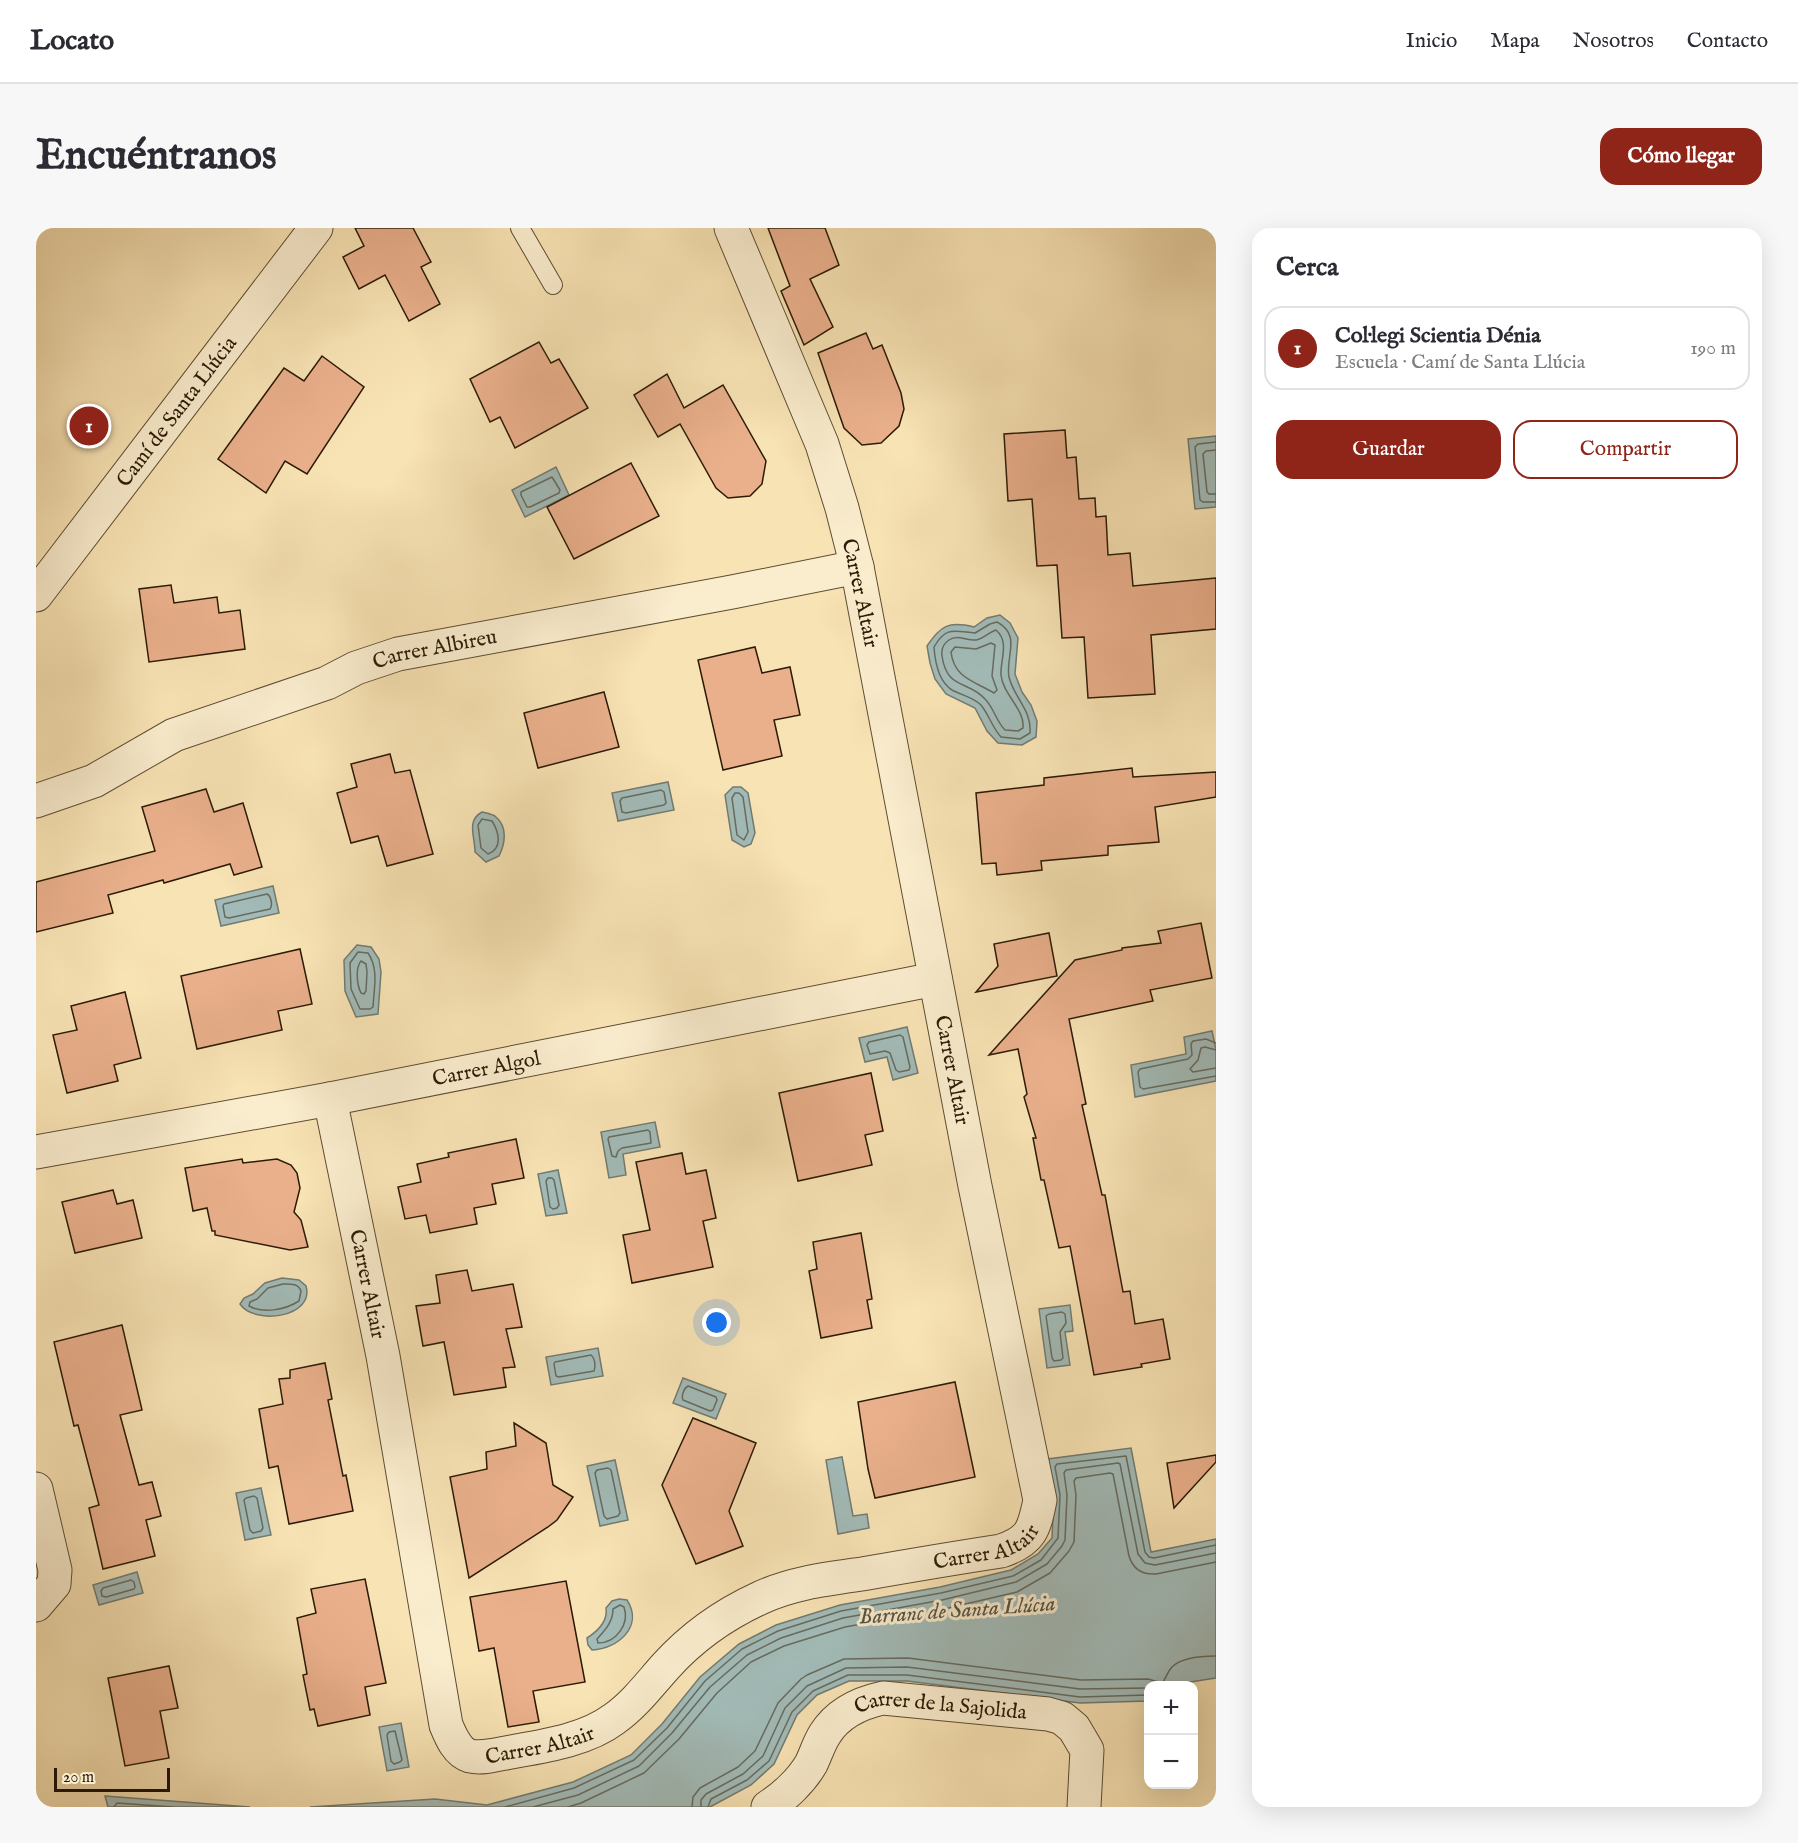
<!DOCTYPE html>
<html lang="es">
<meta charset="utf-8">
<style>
:root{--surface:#fff;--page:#f7f7f7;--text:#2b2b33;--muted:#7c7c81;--line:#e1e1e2;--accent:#8f2418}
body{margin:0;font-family:"IM FELL English",serif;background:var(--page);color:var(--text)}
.controls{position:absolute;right:18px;bottom:18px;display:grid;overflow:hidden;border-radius:12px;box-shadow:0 6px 24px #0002}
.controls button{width:54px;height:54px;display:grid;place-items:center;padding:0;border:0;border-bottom:2px solid var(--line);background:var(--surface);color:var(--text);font:30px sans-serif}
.scale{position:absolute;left:18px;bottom:15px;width:116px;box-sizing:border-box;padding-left:6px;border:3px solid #2b1b06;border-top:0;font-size:16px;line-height:21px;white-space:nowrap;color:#2b1b06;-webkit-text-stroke:4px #faedce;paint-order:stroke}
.you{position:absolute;left:681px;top:1095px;width:21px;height:21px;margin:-15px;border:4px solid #fff;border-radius:50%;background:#1a73e8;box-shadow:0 0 0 9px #1a73e833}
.badge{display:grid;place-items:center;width:39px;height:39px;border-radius:50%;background:var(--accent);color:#fff;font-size:20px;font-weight:700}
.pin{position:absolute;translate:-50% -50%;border:3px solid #fff;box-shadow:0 2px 6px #0006}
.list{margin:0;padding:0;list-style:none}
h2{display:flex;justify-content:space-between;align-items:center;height:78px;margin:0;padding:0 24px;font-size:26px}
h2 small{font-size:20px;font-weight:400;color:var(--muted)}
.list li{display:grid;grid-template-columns:39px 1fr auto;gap:18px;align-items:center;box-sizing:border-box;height:84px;margin:0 12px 12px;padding:0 12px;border:2px solid var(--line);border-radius:18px}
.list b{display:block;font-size:22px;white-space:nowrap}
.list p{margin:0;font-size:20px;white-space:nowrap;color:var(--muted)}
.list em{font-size:20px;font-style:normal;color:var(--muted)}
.actions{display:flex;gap:12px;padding:18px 24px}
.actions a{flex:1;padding:14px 0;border:2px solid var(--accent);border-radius:18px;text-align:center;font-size:21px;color:var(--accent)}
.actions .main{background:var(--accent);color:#fff}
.map{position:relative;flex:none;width:1180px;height:1579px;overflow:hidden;border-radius:18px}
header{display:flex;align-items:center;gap:36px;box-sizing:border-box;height:84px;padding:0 30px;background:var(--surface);border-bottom:2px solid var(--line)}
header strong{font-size:28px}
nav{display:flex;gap:33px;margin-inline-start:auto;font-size:21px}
.intro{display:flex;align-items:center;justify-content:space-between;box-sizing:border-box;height:144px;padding:0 36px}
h1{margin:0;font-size:42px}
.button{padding:15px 27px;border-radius:18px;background:var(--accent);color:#fff;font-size:21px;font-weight:700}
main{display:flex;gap:36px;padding:0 36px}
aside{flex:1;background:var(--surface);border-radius:18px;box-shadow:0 6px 24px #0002}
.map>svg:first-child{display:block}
.water{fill:#a2bbb8;stroke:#727b71;stroke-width:1.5}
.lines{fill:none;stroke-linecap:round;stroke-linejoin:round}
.shore{stroke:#666b5f;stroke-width:1.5}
.building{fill:#eab08c;stroke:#2b1b06;stroke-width:1.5}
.service-casing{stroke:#5e4d32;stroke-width:20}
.minor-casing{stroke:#5e4d32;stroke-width:35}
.service{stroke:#faedce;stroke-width:18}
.minor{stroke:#faedce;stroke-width:33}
.labels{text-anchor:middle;stroke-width:6;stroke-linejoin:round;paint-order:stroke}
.street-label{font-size:21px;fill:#2b1b06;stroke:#faedce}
.water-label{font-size:22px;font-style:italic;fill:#555344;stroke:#faedce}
</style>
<header>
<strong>Locato</strong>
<nav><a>Inicio</a><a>Mapa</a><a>Nosotros</a><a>Contacto</a></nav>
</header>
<div class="intro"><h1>Encuéntranos</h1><a class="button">Cómo llegar</a></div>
<main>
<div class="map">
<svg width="1180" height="1579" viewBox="0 0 1180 1579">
<rect width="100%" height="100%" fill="#f8e3b4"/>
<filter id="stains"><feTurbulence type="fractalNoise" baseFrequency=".00333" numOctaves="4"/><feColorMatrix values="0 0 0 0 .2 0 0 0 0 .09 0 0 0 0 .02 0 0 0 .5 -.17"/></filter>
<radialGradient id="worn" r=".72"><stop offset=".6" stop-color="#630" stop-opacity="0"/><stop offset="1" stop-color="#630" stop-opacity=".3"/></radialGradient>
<g class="water">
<polygon points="1180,208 1180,279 1159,281 1152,211"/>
<polygon points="520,239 533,267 489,289 476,262"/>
<path d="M964 387 974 395 982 410 979 446 986 464 995 477 1001 493 1000 509 986 517 962 515 951 503 939 480 910 466 899 451 894 435 891 418C905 397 913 393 938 399L951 390Z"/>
<polygon points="632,554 638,582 582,593 576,565"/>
<polygon points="697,559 705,559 712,565 719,605 715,616 708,619 696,612 689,567"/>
<path d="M446 584C450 585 457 586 460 589 472 599 469 616 463 628L450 634 439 624C439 608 430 593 446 584Z"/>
<polygon points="237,658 243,685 185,698 179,672"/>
<polygon points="321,717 335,719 343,731 345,744 342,786 320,789 309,763 308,732"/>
<polygon points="871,799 882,845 857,852 851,829 829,834 823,810"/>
<polygon points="1176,803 1180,822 1180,853 1099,869 1095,837 1150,826 1148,809"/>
<polygon points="619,894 624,919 587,926 590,947 573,950 565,904"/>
<polygon points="522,942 531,985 510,988 502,946"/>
<path d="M246 1050 263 1052 270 1058C279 1089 219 1098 204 1076L208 1070 217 1066 229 1055Z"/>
<polygon points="1034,1077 1037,1103 1029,1104 1034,1137 1011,1140 1003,1081"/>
<polygon points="562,1120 567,1148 515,1157 510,1129"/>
<polygon points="647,1150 690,1166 680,1191 637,1175"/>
<polygon points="1095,1220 1115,1324 1180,1311 1180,1450 1135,1457 1112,1458 1112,1473 1044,1475 871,1453 813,1453 781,1467 761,1487 738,1536 715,1557 674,1579 274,1579 399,1571 451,1577 537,1554 595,1527 626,1496 664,1449 703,1416 740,1397 804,1377 904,1359 975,1342 1002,1326 1016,1310 1018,1267 1012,1231"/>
<polygon points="806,1229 817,1288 831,1286 833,1300 802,1306 790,1232"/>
<polygon points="579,1232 592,1292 564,1298 551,1238"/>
<polygon points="225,1260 235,1307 209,1312 200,1265"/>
<polygon points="101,1344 107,1365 63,1377 57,1357"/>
<path d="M583 1371 591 1372C608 1398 582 1421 556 1422L552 1417 551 1410C562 1403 572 1393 570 1380L576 1373Z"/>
<polygon points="365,1495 373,1539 351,1543 343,1499"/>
<polygon points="69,1568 214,1579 72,1579"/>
</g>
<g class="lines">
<g class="shore">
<polyline points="1180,214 1162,216 1159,219 1164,272 1167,274 1180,274"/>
<polyline points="1180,222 1170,223 1167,226 1171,264 1173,266 1180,266"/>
<polygon points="516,249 524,262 523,265 494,279 491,279 485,267 485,264"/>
<path d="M961 394C986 407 969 429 973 449 978 470 996 482 994 505L984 511 965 509C956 499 953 487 945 477 937 469 925 467 916 462 902 453 899 434 898 419 910 398 918 403 939 405L954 396Z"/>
<path d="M960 402C974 414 964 432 965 447 967 467 989 481 987 500L982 503 969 502C960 493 958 480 949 471 932 452 911 462 906 428 905 421 907 416 913 412 922 406 930 413 940 412 947 411 953 404 960 402Z"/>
<path d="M955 415 959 417 956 448 961 462 958 465C938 453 918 450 915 424L919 419 940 421Z"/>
<polygon points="625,562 628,564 630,575 628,577 590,585 586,584 584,573 586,570"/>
<polygon points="699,565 703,565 707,569 712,604 708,612 701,607 696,570"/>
<path d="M446 591 456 593C463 604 467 620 452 626L445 620 442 597Z"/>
<path d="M231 666C235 668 237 677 234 681L193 690 189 689 187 678 188 676Z"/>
<path d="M322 724 332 725C343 741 338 760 337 779L334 781H324L315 761 314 735Z"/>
<path d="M325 733 330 736 331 744 330 763 328 766 325 765C321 757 319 740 325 733Z"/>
<polygon points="864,807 867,809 874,839 873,842 863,844 860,842 854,825 849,823 834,826 831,817 833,814"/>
<polyline points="1180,815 1170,811 1157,813 1155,816 1156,827 1152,831 1104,841 1102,844 1104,859 1107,861 1180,848"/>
<polyline points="1180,822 1169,819 1165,820 1162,832 1154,841 1157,844 1180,840"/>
<polygon points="612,902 614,904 615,915 586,920 582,923 580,929 576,928 572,911 573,909"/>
<polygon points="512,950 516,950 518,952 523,977 521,980 517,981 514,979 510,953"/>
<path d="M247 1056C254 1056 262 1055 265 1063L263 1073C249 1082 227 1086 213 1078L214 1074 221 1071 232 1060Z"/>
<polygon points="1026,1084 1029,1086 1030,1095 1024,1104 1027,1130 1025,1132 1018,1133 1016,1130 1010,1088 1013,1086"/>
<path d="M555 1127C559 1130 560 1139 558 1143L523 1149 520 1148 518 1136 519 1134Z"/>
<path d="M652 1158 680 1169 681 1172 677 1182 674 1183 647 1172C645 1168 648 1160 652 1158Z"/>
<polygon points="572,1240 575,1242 584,1285 582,1288 571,1291 568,1288 559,1245 561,1242"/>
<polygon points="218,1268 221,1270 227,1300 225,1303 217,1305 214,1302 208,1272 210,1270"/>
<polygon points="95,1352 98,1354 99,1359 98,1361 70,1369 66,1368 65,1363 67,1360"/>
<path d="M584 1377 588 1379C594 1396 580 1415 562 1415L561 1411C569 1402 577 1394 577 1381Z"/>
<polygon points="359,1503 366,1532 364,1534 358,1536 355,1533 351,1507 353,1504"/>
<polyline points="78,1579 81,1575 137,1579"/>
<polyline points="469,1579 538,1560 598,1532 631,1500 669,1453 706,1421 742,1403 805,1383 905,1365 977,1348 1005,1332 1022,1310 1024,1267 1019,1239 1021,1236 1090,1228 1109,1324 1113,1329 1118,1330 1180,1317"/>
<polyline points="497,1579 542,1567 603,1538 636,1505 674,1459 711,1427 745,1410 807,1390 906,1372 980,1354 1011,1336 1026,1318 1029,1312 1031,1267 1028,1245 1030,1242 1082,1235 1084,1236 1102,1326 1109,1335 1119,1337 1180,1325"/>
<path d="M532 1579 545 1575 608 1545 643 1511 681 1465 715 1434 748 1418 809 1399 908 1381 981 1364 1014 1345 1033 1323 1038 1314 1040 1267 1038 1253 1040 1250 1074 1245 1077 1246 1093 1328C1097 1341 1106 1347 1120 1346L1180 1334"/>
<path d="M656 1579 657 1569 664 1560 702 1539 719 1523 742 1475 765 1451 771 1447 808 1431 872 1430 1045 1452 1112 1451 1126 1455C1130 1451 1131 1444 1136 1439 1146 1429 1167 1428 1180 1428"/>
<polyline points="665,1579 665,1572 670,1566 707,1546 727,1528 749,1480 771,1458 810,1440 871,1439 1044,1461 1112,1460"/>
<polyline points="672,1579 675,1571 711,1552 733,1533 756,1484 777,1463 812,1447 871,1447 1044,1469 1112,1467"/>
</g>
</g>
<g class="building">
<polygon points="319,0 377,0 395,34 385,39 404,76 373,93 349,47 323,61 307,29 328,18"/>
<polygon points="732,0 789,0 803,37 774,51 797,99 768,117 745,63 754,58"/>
<polygon points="830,105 837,121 846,117 865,165 868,181 863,198 845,215 826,217 808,200 782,125"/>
<polygon points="503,114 515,135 523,131 552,180 479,220 464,189 454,194 434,151"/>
<polygon points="286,128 328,159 271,246 249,233 230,265 182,231 248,140 268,153"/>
<polygon points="631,146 648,180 687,157 730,233 726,256 714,268 692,270 680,260 644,196 622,209 598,167"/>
<polygon points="1029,202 1031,230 1040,229 1043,271 1059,270 1060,289 1070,288 1072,327 1094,325 1097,358 1180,350 1180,401 1115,407 1119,466 1052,470 1048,409 1026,410 1021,337 1001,338 996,271 972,273 968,206"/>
<polygon points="595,235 623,288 538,331 511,279"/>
<polygon points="135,357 138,375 181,369 183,385 204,382 209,421 113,434 103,361"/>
<polygon points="719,419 726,445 754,439 764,487 738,492 746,528 687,542 662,432"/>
<polygon points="568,464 583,519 502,540 488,485"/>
<polygon points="354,526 359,545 374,542 397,626 351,638 342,608 315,615 301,565 321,559 315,536"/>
<polygon points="1096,540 1097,549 1180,544 1180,569 1119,579 1123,614 1072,618 1072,627 1005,633 1006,642 961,647 960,635 946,636 940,565 1008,557 1008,550"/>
<polygon points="170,561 178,584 207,575 226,639 198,647 194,636 128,655 127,652 72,667 77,685 0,704 0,654 119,623 106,579"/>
<polygon points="1165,695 1176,750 1114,762 1117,773 1033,791 1050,876 1046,877 1066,967 1069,967 1087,1064 1094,1063 1099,1096 1127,1091 1134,1131 1105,1136 1106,1139 1058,1147 1034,1018 1023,1020 1008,952 1005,952 997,910 1000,910 988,869 991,866 982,821 953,827 1039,732 1086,722 1086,720 1125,715 1122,703"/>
<polygon points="1013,705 1021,748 940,764 962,738 958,716"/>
<polygon points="264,721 276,776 242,783 246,802 161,821 145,748"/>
<polygon points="89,764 105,830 78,837 82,853 31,865 17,807 41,802 35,778"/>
<polygon points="835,845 847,903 829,907 836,937 762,953 743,865"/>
<polygon points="480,911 488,950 456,956 460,976 438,980 441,996 394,1005 390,987 369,991 362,959 385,954 381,936 413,929 412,925"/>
<polygon points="646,925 650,946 670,942 680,990 667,993 677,1039 596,1055 587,1007 614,1002 600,934"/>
<polygon points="206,931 207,935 241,931 255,937 261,945 264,960 258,984 265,992 272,1019 254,1022 179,1007 179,1003 176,1003 171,980 157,983 149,940"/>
<polygon points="77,962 81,976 97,972 106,1010 39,1025 26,974"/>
<polygon points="825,1005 836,1071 831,1072 836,1100 785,1110 773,1043 781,1041 777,1014"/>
<polygon points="431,1042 436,1063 477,1056 486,1099 470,1101 479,1139 467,1140 470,1159 418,1167 408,1114 387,1118 380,1078 404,1075 400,1047"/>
<polygon points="86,1097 106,1182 84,1187 103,1257 116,1254 125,1288 110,1292 119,1328 67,1341 53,1280 63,1277 42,1197 38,1198 18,1114"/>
<polygon points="289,1135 296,1171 292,1172 307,1248 310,1247 317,1283 253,1296 242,1238 233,1240 223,1181 247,1176 243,1151 254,1150 254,1142"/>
<polygon points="919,1154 939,1249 839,1270 832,1241 822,1174"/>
<polygon points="657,1190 720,1215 693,1283 707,1318 660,1336 626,1257"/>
<polygon points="478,1195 510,1215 517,1257 537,1269 521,1292 512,1299 433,1350 414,1249 451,1241 450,1224 480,1218"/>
<polygon points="1180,1227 1180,1234 1138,1280 1131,1235"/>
<polygon points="329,1351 350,1455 329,1459 334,1487 282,1498 278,1481 274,1482 267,1447 271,1446 261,1390 280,1385 275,1361"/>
<polygon points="530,1353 549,1454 497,1463 503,1494 472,1499 458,1420 443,1423 434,1369"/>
<polygon points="133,1438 142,1480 124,1483 133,1530 89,1538 72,1450"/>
</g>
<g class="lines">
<defs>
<polyline id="service" points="484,0 517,57"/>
<g id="minor">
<path id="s1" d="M0 367 280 0"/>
<path id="s2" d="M0 573 58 553 138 507 291 455 320 440 362 426 696 364 821 339"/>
<path id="s3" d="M294 871 347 1128 410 1497C415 1509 421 1524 434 1528 447 1531 463 1526 475 1524 509 1518 550 1512 578 1491 598 1477 613 1457 629 1439 655 1410 689 1386 724 1370 756 1355 791 1351 826 1346 872 1338 919 1330 965 1323 995 1313 998 1302 1004 1272L939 958 821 339 806 280 786 216 695 0"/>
<path id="s4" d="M0 924 294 871 899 751"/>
<polyline points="0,1261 19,1342 18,1356 0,1377"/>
<path id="s5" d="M732 1579C748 1569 765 1553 775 1536 780 1526 783 1515 789 1506 802 1485 824 1475 847 1470L1012 1486 1026 1490 1038 1500 1051 1522 1048 1579"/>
</g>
</defs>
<use href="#service" class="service-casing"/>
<use href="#minor" class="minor-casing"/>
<use href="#service" class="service"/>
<use href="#minor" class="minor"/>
</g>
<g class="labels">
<g class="street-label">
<text dy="7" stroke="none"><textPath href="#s1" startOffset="231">Camí de Santa Llúcia</textPath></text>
<text transform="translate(825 365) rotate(78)" y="7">Carrer Altair</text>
<text dy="7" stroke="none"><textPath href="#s2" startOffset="429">Carrer Albireu</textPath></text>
<text dy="7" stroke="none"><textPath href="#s4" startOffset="458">Carrer Algol</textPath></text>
<text transform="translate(917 842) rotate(79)" y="7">Carrer Altair</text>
<text dy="7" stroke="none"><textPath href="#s3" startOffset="189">Carrer Altair</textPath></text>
<text dy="7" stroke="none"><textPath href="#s3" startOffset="1252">Carrer Altair</textPath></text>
<text dy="7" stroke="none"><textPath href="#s5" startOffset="222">Carrer de la Sajolida</textPath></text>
<text dy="7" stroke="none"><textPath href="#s3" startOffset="748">Carrer Altair</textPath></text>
</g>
<g class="water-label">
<text transform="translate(921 1381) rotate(-4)" y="8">Barranc de Santa Llúcia</text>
</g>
</g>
<rect width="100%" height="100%" filter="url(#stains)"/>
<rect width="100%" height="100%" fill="url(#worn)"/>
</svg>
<div class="controls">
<button>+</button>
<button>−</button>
</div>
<div class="scale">20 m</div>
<div class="you"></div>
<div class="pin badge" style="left:53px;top:198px">1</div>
</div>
<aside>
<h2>Cerca<small></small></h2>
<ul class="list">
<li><span class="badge">1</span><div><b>Col·legi Scientia Dénia</b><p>Escuela · Camí de Santa Llúcia</p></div><em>190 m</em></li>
</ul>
<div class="actions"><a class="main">Guardar</a><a>Compartir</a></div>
</aside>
</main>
